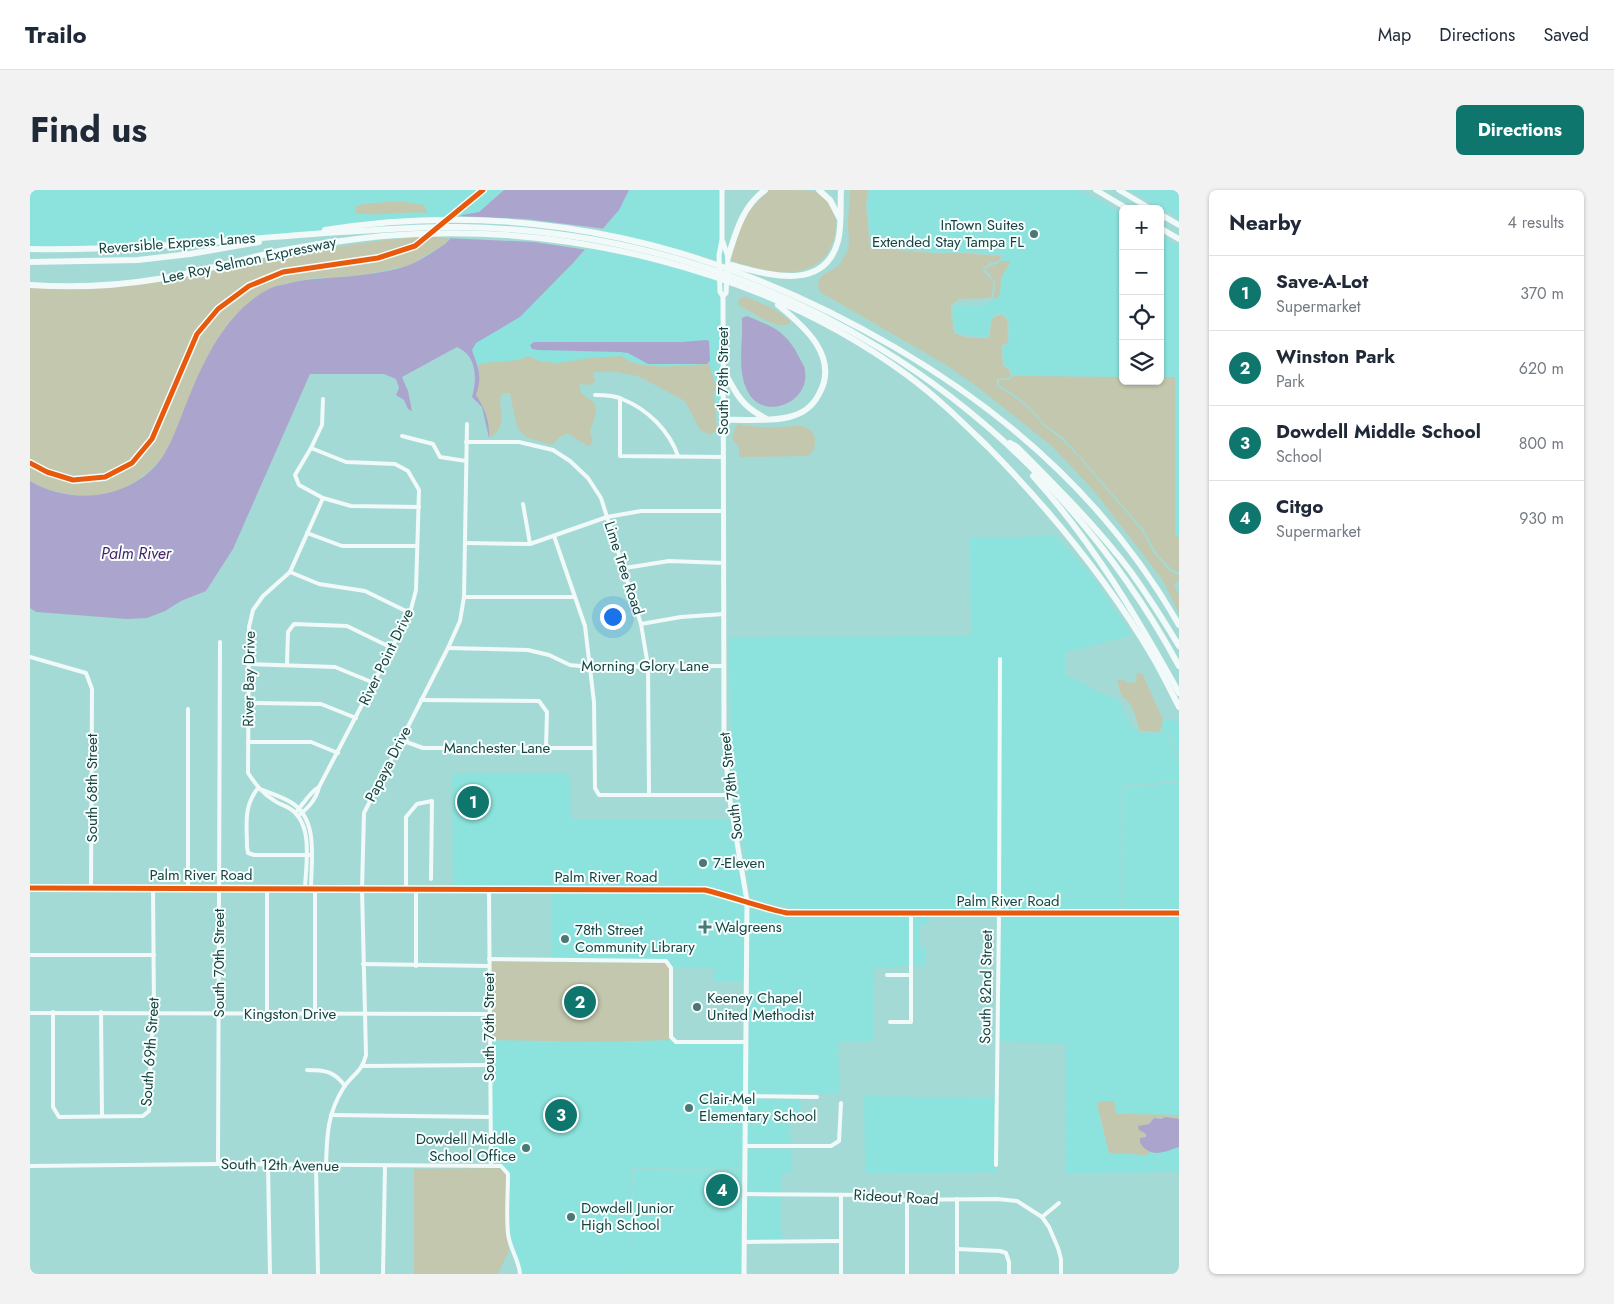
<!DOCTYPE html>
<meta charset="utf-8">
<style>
:root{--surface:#fff;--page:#f2f2f3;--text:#1f2937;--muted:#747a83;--line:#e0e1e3;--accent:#0f766e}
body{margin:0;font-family:Jost,sans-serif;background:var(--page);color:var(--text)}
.controls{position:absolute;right:15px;top:15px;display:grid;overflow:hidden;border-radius:8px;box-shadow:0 1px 4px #0004}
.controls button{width:45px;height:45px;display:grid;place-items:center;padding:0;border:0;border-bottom:1px solid var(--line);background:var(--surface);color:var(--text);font:25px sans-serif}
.you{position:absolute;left:582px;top:426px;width:18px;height:18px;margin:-12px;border:4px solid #fff;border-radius:50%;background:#1a73e8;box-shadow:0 0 0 8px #1a73e833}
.badge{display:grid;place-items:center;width:32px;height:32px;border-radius:50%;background:var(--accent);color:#fff;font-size:16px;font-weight:700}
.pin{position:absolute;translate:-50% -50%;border:2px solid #fff;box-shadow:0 1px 5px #0006}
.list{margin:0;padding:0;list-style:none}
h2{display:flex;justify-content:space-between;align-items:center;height:65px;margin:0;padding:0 20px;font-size:21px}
h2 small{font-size:16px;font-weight:400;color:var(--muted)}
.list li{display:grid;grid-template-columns:32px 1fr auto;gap:15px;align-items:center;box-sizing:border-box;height:75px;padding:0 20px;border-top:1px solid var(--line)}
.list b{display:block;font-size:19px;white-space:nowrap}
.list p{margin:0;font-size:16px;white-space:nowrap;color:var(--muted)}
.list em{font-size:16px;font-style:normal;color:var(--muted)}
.icon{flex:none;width:28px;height:28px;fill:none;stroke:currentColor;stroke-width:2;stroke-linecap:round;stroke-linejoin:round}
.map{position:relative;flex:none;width:1149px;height:1084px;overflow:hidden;border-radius:8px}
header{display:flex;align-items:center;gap:30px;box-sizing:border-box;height:70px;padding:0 25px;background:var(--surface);border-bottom:1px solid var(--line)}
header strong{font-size:24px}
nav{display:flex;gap:28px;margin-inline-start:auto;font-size:18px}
.intro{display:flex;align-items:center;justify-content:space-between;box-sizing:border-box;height:120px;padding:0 30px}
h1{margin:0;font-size:35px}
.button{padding:12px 22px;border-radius:8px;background:var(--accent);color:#fff;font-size:18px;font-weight:700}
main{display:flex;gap:30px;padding:0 30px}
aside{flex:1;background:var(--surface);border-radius:8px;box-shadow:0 1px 4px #0004}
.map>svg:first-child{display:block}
.built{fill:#8ce3dd}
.green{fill:#c3c7ad}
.water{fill:#aba5cd}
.pier{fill:#a3dad5}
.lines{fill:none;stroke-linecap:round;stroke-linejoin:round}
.street{stroke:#f1f9f9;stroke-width:4}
.secondary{stroke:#f1f9f9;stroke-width:5}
.primary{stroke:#f1f9f9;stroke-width:5.5}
.highway{stroke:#f1f9f9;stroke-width:6}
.cycleway-casing{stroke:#f6fffe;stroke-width:8}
.cycleway{stroke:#e8590c;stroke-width:5}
.poi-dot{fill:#497875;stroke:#f6fffe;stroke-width:2}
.labels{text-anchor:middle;stroke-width:4;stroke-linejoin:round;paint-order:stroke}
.poi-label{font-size:15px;fill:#184341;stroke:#f6fffe;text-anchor:start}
.street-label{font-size:15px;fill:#184341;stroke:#f6fffe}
.water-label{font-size:16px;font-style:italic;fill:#4c2168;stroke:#f6fffe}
</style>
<header>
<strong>Trailo</strong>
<nav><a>Map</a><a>Directions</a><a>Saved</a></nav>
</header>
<div class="intro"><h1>Find us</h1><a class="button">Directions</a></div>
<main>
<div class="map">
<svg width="1149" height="1084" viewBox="0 0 1149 1084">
<rect width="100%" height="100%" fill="#a3dad5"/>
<g class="built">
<polygon points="0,0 474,0 449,22 432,25 426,29 325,34 224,52 0,59"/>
<polygon points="600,0 693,0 694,71 572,41 589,20"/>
<polygon points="839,0 1048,0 1093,23 1093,187 983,186 981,178 975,174 973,157 980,152 979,131 975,123 966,124 961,128 958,146 949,147 931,144 925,141 923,123 923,116 953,116 970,105 971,88 981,71 971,71 974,66 972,64 928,61 903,61 842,56 838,16"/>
<polygon points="1100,0 1149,0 1149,28"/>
<polygon points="1130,45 1149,56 1149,349 1145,343 1145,187 1130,187"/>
<polygon points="557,58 651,76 694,89 695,217 675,217 645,187 584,176 498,186 448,175 442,160 446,153 544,72"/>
<polygon points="1026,346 1062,386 1102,445 1035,463 1035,484 1072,504 1088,509 1101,536 1110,543 1137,544 1149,575 1149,590 1147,591 1092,595 1092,719 775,719 751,716 725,709 720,704 704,594 701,537 699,447 941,446 940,348"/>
<polygon points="1132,529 1146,529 1149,536 1149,570 1139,543 1130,542"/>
<polygon points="422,583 540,583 541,630 705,629 715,710 674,697 423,698"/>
<polygon points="1149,593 1149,721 1093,721 1094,597"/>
<polygon points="521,700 675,700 716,712 715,791 683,791 683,777 642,777 636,769 521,769"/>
<polygon points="720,715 727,719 757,726 879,726 879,776 844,778 843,852 808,851 809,904 770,902 770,904 718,904"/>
<polygon points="883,726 899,726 898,734 890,735 889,758 896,758 896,775 883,776"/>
<polygon points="971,726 1149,726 1149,925 1088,924 1086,923 1085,914 1069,926 1079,963 1117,965 1120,962 1149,957 1149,982 1036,983 1035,853 970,852"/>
<polygon points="641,847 646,852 716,852 715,979 602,978 603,1084 490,1084 478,1043 478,984 471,976 461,976 460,850"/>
<polygon points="834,906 965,908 964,977 968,977 968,982 835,984"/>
<polygon points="718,909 770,909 772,931 759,932 761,954 718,954"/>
<polygon points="718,959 761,959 763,982 751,983 751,1002 717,1002"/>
<polygon points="604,980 713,981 712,1084 604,1084"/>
<polygon points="717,1007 751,1007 750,1035 753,1049 717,1049"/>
</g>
<g class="green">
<path d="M739 0C748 0 777 0 784 1 818 16 810 68 776 79 752 88 725 78 702 71V62L716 23Z"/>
<path d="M820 0H838L836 16 840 57 841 58 902 63H928L972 66 968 71 960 73 952 79C963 95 966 84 961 108L929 109 921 115V123L924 143C935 148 947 149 959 148L962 129 966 126 973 125 977 131 978 152 971 156 973 176 979 180 981 186 978 188 967 189V196L983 206 1001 220 1012 234 1031 249 1047 265 1113 342 1123 362 1140 381 1149 385V390L1144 395 1149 405V423L1132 389 1085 328 1065 302 1022 256 945 195 918 176 790 102C782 82 803 85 811 72 814 68 817 62 818 58 820 51 818 42 818 35 818 23 820 12 820 0Z"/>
<path d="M368 11 394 15 397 23C372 21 349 27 325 23L326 16C340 12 354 13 368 11Z"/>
<path d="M389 47H410L420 49 415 54 378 76 326 86 281 88 242 97 128 273C98 301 74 312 33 303 20 300 11 297 0 291V93L70 94 162 85 250 65 354 50Z"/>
<path d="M971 71H981L971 88 970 105 963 110C967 90 967 94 955 79 960 75 967 75 971 71Z"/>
<path d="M714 106 744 119 761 131 759 134C746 140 725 123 712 117L709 115 708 111Z"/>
<path d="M498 166 510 171 528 173 560 168 591 166C611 182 654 175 679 174L686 196 684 204 687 240 680 245 670 240 655 211 608 186 587 182H563L565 192 559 195 549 194 551 203 565 214 566 223 560 241 563 253 558 256 537 243 530 247 522 255 496 247 487 237 480 203H472C465 218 482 234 459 248 460 231 455 219 446 205L450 185 448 175 453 173 488 170Z"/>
<polygon points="983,186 1093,187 1093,191 1130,191 1130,187 1145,187 1145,343 1149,349 1149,382 1141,379 1125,361 1114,340 1048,264 1032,247 1013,233 1002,219 984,204 969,195 969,190 979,190"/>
<path d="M709 234C723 237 737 238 752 237 761 237 770 233 779 239 783 241 785 247 785 252 785 259 783 262 778 266L711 267 709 265V257L702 249 705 238Z"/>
<path d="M1112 483 1133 530 1130 542 1110 541C1106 530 1104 512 1092 507L1087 490H1094L1096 493 1107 492 1106 484Z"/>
<polygon points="460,772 639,773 642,850 566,852 459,850"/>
<path d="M1072 911H1084L1086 923 1088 924 1149 925V929C1141 926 1133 930 1124 928L1119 934 1111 936 1112 942 1116 944V947L1111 948 1110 953 1119 962 1118 965 1079 963 1067 913Z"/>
<polygon points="470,978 476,985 476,1043 479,1060 468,1084 384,1084 384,979"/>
</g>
<g class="water">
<path d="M474 0H599L589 20 544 72 490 127 446 153 442 160C448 178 453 185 446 205 455 219 460 231 459 248L452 217 442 207C446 194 447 175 437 164 435 161 430 159 427 157L372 187 378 201 382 221 378 219 374 210 366 205 369 198 366 189 354 184H280L203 359 176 401 151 411 135 421 117 428 97 429 46 425 6 422 0 418V291C41 315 96 310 128 273 140 258 146 239 153 222 171 176 194 121 241 98 247 95 254 95 260 93 281 88 302 88 323 86 335 85 369 80 379 75 392 70 404 61 415 54L420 49 415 41 422 32 432 25 449 22Z"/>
<path d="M717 126C728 131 741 135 751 143 758 149 765 158 769 167 771 171 775 176 775 181 780 214 731 232 717 200 707 179 713 154 712 132V128Z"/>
<polygon points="676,150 679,151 680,171 677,174 618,174 598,163 589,162 508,160 502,159 500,155 504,152 651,152"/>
<path d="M1136 927 1149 929V957C1134 962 1121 969 1110 953V948L1116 947V944L1109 940 1108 936 1119 934 1124 928 1131 929Z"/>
</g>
<polygon class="pier" points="428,26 496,29 576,39 558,60 504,52 416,48 413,39 419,31 423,31"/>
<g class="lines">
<g class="street">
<polyline points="1130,33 1135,27"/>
<path d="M565 205C573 205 584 205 592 209 617 219 639 240 648 266"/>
<polyline points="590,208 590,266 694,267"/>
<polyline points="293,209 292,235 281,258 265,285 269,295 293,308 321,316 389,317"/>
<polyline points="372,246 403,254 410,267 436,271"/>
<polyline points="436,252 489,252 523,260 540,271 558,288 571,308 611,434 618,476 619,605"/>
<polyline points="493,314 500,354"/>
<polyline points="277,343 312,356 387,356"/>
<polyline points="524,346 555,436 564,512 565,598 569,605 699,605"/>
<polyline points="436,353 500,354 577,327 611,321 694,321"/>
<polyline points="595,378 639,371 694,373"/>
<polyline points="260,382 289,394 335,401 380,423"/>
<polyline points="434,407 544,407"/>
<polyline points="611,434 651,427 694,424"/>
<polyline points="418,458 498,460 519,465 540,475 560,477 694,476"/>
<polyline points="0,467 56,483 62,499 61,698"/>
<polyline points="218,474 305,477 344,493"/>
<polyline points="257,474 258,442 264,434 317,436 362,458"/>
<polyline points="391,510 509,511 517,522 516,558"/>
<polyline points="218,513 291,514 326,528"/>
<polyline points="158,519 158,698"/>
<polyline points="371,550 393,558 564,558"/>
<polyline points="218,552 281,552 308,563"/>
<path d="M228 598C213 617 217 635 217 657L218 663 224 665H281"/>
<path d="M233 600C242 604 253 607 262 613 289 630 281 671 281 698"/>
<path d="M267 621C273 614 281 601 289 597"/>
<path d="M268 626C278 618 286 610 289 597L380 423 386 400 389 300 378 281 365 274 316 272 281 258"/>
<polyline points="237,698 237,823"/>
<path d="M275 698C276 673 284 633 259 618 254 615 249 614 245 611 233 604 226 595 218 583L219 437 223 420 233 406 260 382 293 308"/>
<polyline points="285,698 285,823"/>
<polyline points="376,698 376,627 387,614 402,611 401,689"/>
<polyline points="386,699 386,776"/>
<polyline points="459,699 461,976"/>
<polyline points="0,765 124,765"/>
<polyline points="459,769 636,771 641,778 641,847 646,852 716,852"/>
<polyline points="333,774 459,776"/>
<polyline points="857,785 881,785"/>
<polyline points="23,822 23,917 29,927 113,926 119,921 121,856 124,822 123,698"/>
<polyline points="71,822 72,926"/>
<polyline points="0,823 459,824"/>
<polyline points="860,832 881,832 881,723"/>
<polyline points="333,876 459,875"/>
<path d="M277 880C295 880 304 881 315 896"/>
<polyline points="716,906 787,907"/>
<polyline points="301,925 460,927"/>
<polyline points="716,956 801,956 809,951 811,913"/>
<polyline points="188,974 190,452"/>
<polyline points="238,975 240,1084"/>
<polyline points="286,975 288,1084"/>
<path d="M296 975C297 945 297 924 314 897 323 884 332 882 336 865L332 699 334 623 418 458 430 431 434 407 437 234"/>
<polyline points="966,975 969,723 970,469"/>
<path d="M0 976 188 974 471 976 478 984C478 1003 476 1024 478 1043 479 1057 489 1070 490 1084"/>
<polyline points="715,1004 848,1005 861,1010 967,1009 987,1011 1012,1027 1019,1037 1028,1058 1031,1069 1031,1084"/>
<polyline points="811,1005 811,1084"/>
<polyline points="927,1009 927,1084"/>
<polyline points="1012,1027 1029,1013"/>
<polyline points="714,1052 811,1051"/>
<polyline points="927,1059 970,1061 976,1063 979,1072 979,1084"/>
<polyline points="353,1084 355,976"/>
<polyline points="877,1084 877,1009"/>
</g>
<g class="secondary">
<polyline points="692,0 692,50 689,65 690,102 693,106 694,543 699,605 717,711 714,1084"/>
<polyline points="693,52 698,67 696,103 693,106"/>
<path d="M0 698 675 700C703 707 729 717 757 723H1149"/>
</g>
<g class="primary">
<polyline points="1066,0 1098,19"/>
<polyline points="1089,0 1121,19"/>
<polyline points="1130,24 1149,35"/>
<polyline points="1130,38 1149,49"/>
</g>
<g class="highway">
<polyline points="789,0 800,10 809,27"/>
<path d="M295 40C498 7 691 55 866 158 982 226 1082 317 1149 435"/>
<path d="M0 59C103 61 207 49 310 42 350 40 389 36 429 37 734 41 1004 208 1149 476"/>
<path d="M698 67C706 42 712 17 735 0"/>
<polyline points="0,72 108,70 160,64 229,52"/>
<path d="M701 75C737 84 794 103 808 51 812 35 810 16 811 0"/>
<path d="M0 95C43 98 86 96 128 89 166 83 202 72 240 63 277 55 315 50 353 46 532 31 731 78 877 185 907 207 932 232 958 257 1021 321 1079 392 1124 469 1133 485 1141 501 1149 517"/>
<path d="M693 179C705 202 711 216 735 228"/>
<path d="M694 230C713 229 742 232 759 227 772 224 783 216 789 204 810 167 774 136 748 115"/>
<path d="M980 253 987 257C1027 297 1067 337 1101 382 1118 406 1134 431 1149 456"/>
<path d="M1003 286C1062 351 1107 427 1149 503"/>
</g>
<defs>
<g id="cycleway">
<polyline points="0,273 17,282 43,290 75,287 102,273 122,249 167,144 188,119 219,96 253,82 348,68 385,56 453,0"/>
<path d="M0 698 675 700C703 707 729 717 757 723H1149"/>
</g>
</defs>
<use href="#cycleway" class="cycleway-casing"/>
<use href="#cycleway" class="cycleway"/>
</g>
<g class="poi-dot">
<circle cx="1004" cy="44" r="5"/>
<circle cx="673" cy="673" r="5"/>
<path d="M672.5 729.5h5v5h5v5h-5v5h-5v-5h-5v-5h5z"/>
<circle cx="535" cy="749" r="5"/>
<circle cx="667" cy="817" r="5"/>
<circle cx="659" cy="918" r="5"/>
<circle cx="496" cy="958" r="5"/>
<circle cx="541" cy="1027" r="5"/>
</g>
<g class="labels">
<g class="poi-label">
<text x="994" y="40" text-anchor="end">InTown Suites<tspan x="994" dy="17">Extended Stay Tampa FL</tspan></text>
<text x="683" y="678">7-Eleven</text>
<text x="685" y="742">Walgreens</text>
<text x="545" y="745">78th Street<tspan x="545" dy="17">Community Library</tspan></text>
<text x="677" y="813">Keeney Chapel<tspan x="677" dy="17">United Methodist</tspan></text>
<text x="669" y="914">Clair-Mel<tspan x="669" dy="17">Elementary School</tspan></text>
<text x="486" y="954" text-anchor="end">Dowdell Middle<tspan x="486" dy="17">School Office</tspan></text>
<text x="551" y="1023">Dowdell Junior<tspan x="551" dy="17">High School</tspan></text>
</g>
<g class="street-label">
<text transform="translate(147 53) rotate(-4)" y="5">Reversible Express Lanes</text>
<text transform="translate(219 70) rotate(-12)" y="5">Lee Roy Selmon Expressway</text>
<text transform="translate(693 191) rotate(-90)" y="5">South 78th Street</text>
<text transform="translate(594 378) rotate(72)" y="5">Lime Tree Road</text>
<text transform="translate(356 467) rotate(-64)" y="5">River Point Drive</text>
<text x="615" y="481">Morning Glory Lane</text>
<text transform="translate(219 489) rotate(-89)" y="5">River Bay Drive</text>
<text x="467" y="563">Manchester Lane</text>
<text transform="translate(358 574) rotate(-63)" y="5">Papaya Drive</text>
<text transform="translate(701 596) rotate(-97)" y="5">South 78th Street</text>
<text transform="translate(62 598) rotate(-90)" y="5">South 68th Street</text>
<text x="171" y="690">Palm River Road</text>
<text x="576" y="692">Palm River Road</text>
<text x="978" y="716">Palm River Road</text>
<text transform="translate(189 773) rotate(-90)" y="5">South 70th Street</text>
<text transform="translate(956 797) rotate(-89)" y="5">South 82nd Street</text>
<text x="260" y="829">Kingston Drive</text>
<text transform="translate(459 837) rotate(-90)" y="5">South 76th Street</text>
<text transform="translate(120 862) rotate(-86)" y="5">South 69th Street</text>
<text transform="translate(250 975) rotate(1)" y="5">South 12th Avenue</text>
<text transform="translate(866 1007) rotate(3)" y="5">Rideout Road</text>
</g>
<g class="water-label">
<text x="106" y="369">Palm River</text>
</g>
</g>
</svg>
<div class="controls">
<button>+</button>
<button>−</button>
<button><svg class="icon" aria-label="locate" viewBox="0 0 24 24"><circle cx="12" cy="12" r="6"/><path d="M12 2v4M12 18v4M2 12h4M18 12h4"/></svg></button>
<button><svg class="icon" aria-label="layers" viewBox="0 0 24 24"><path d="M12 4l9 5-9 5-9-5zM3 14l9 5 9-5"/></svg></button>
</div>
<div class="you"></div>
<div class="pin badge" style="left:443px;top:612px">1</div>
<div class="pin badge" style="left:550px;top:812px">2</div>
<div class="pin badge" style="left:531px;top:925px">3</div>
<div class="pin badge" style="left:692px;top:1000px">4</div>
</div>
<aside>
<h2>Nearby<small>4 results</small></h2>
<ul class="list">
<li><span class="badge">1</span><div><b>Save-A-Lot</b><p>Supermarket</p></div><em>370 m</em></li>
<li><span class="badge">2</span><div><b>Winston Park</b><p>Park</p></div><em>620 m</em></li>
<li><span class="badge">3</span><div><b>Dowdell Middle School</b><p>School</p></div><em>800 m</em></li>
<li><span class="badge">4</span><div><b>Citgo</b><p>Supermarket</p></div><em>930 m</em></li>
</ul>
</aside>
</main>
